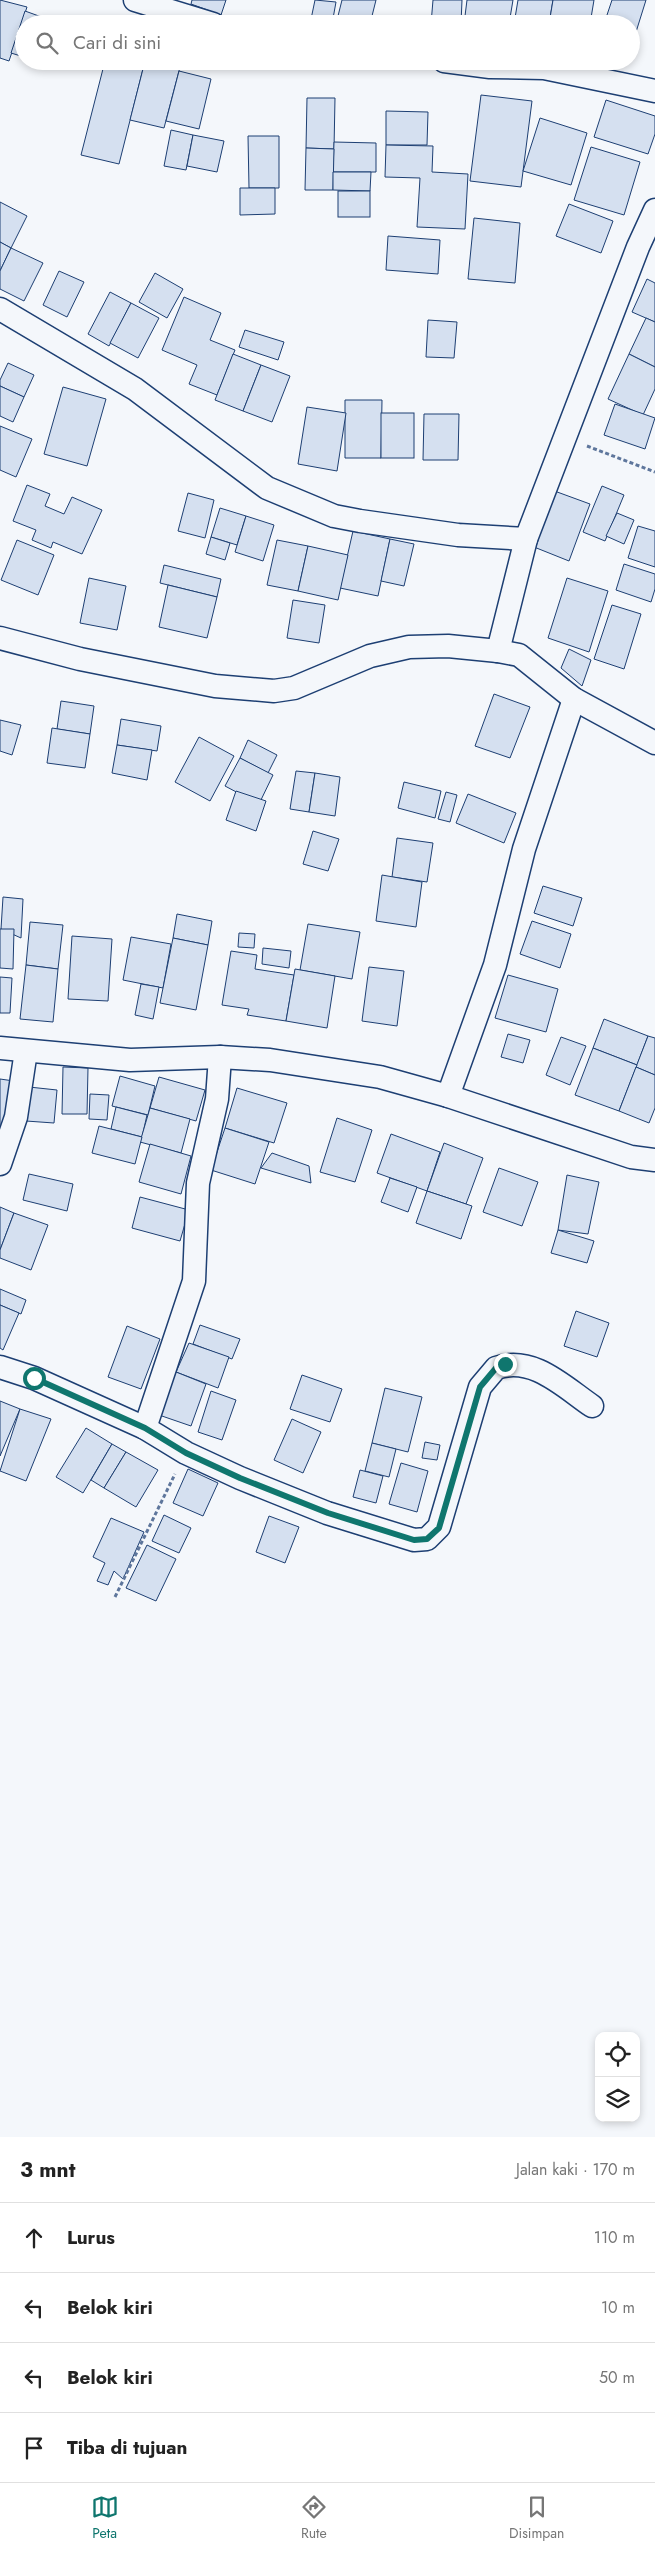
<!DOCTYPE html>
<html lang="id">
<meta charset="utf-8">
<style>
:root{--surface:#fff;--page:#f2f2f2;--text:#222;--muted:#767676;--line:#e0e0e0;--accent:#0f766e}
body{margin:0;font-family:Jost,sans-serif;background:var(--page);color:var(--text)}
.controls{position:absolute;right:15px;bottom:15px;display:grid;overflow:hidden;border-radius:10px;box-shadow:0 2px 8px #0003}
.controls button{width:45px;height:45px;display:grid;place-items:center;padding:0;border:0;border-bottom:1px solid var(--line);background:var(--surface);color:var(--text);font:25px sans-serif}
.stop{position:absolute;width:15px;height:15px;margin:-11px;border:4px solid #0f766e;border-radius:50%;background:#fff}
.stop.end{background:#0f766e;border-color:#fff;box-shadow:0 1px 5px #0008}
.list{margin:0;padding:0;list-style:none}
h2{display:flex;justify-content:space-between;align-items:center;height:65px;margin:0;padding:0 20px;font-size:21px}
h2 small{font-size:16px;font-weight:400;color:var(--muted)}
.list li{display:grid;grid-template-columns:32px 1fr auto;gap:15px;align-items:center;box-sizing:border-box;height:70px;padding:0 20px;border-top:1px solid var(--line)}
.list b{display:block;font-size:19px;white-space:nowrap}
.list em{font-size:16px;font-style:normal;color:var(--muted)}
.icon{flex:none;width:28px;height:28px;fill:none;stroke:currentColor;stroke-width:2;stroke-linecap:round;stroke-linejoin:round}
.map{position:relative;flex:none;width:655px;height:2137px;overflow:hidden}
.search{position:absolute;background:var(--surface);box-shadow:0 2px 8px #0003;left:15px;right:15px;top:15px;height:55px;display:flex;align-items:center;gap:12px;box-sizing:border-box;padding:0 18px;border-radius:28px;color:var(--muted);font-size:19px}
.sheet{height:345px;background:var(--surface)}
nav{display:flex;justify-content:space-around;align-items:center;box-sizing:border-box;height:70px;border-top:1px solid var(--line);background:var(--surface);font-size:14px;color:var(--muted)}
nav a{display:grid;justify-items:center;gap:2px}
nav .on{color:var(--accent)}
.map>svg:first-child{display:block}
.building{fill:#d5e0f0;stroke:#1d3f73}
.lines{fill:none;stroke-linecap:round;stroke-linejoin:round}
.street-casing{stroke:#1d3f73;stroke-width:25}
.path{stroke:#5e769c;stroke-width:3;stroke-dasharray:4 2.5;stroke-linecap:butt}
.street{stroke:#f4f7fb;stroke-width:22}
.route{stroke:#0f766e;stroke-width:6}
</style>
<div class="map">
<svg width="655" height="2137" viewBox="0 0 655 2137">
<rect width="100%" height="100%" fill="#f4f7fb"/>
<g class="building">
<polygon points="0,0 27,7 9,61 0,58"/>
<polygon points="192,0 226,0 221,15 191,4"/>
<polygon points="315,0 336,2 332,24 310,24"/>
<polygon points="342,0 376,0 370,24 336,24"/>
<polygon points="433,0 462,0 461,24 431,24"/>
<polygon points="467,0 513,0 509,24 464,24"/>
<polygon points="518,0 553,0 549,24 514,24"/>
<polygon points="553,0 594,0 590,24 549,24"/>
<polygon points="612,0 646,0 631,48 631,24 604,24"/>
<polygon points="25,11 61,24 24,24 24,57 11,53"/>
<polygon points="36,61 54,61 52,66"/>
<polygon points="105,61 145,61 119,164 81,155"/>
<polygon points="145,61 158,61 180,67 164,128 130,120"/>
<polygon points="179,71 211,79 199,129 166,121"/>
<polygon points="481,95 532,101 521,187 470,181"/>
<polygon points="307,98 335,98 334,149 306,148"/>
<polygon points="606,100 655,116 655,134 648,154 594,137"/>
<polygon points="386,111 428,112 427,145 386,145"/>
<polygon points="540,118 587,133 571,185 523,171"/>
<polygon points="171,130 193,135 186,170 164,166"/>
<polygon points="193,135 224,141 217,172 187,166"/>
<polygon points="248,136 279,136 279,188 249,188"/>
<polygon points="334,142 376,143 376,172 333,172"/>
<polygon points="386,145 433,146 432,172 468,174 465,229 417,227 420,178 385,177"/>
<polygon points="591,147 640,162 624,215 574,200"/>
<polygon points="306,148 334,149 333,190 305,190"/>
<polygon points="333,172 371,172 370,191 333,190"/>
<polygon points="240,188 275,188 275,214 240,215"/>
<rect x="338" y="191" width="32" height="26"/>
<polygon points="0,202 27,216 11,248 0,242"/>
<polygon points="569,204 613,221 601,253 556,236"/>
<polygon points="474,218 520,223 515,283 468,279"/>
<polygon points="388,236 440,240 438,274 386,270"/>
<polygon points="0,242 11,248 0,271"/>
<polygon points="11,248 43,263 24,301 0,289 0,271"/>
<polygon points="59,271 84,282 67,317 43,305"/>
<polygon points="155,273 183,289 167,318 139,302"/>
<polygon points="647,279 655,283 655,322 632,312"/>
<polygon points="110,292 131,303 109,346 88,334"/>
<polygon points="184,297 221,313 210,340 235,350 217,395 189,384 197,365 162,350"/>
<polygon points="131,303 159,318 138,358 110,343"/>
<polygon points="646,318 655,322 655,367 629,354"/>
<polygon points="428,320 457,322 454,358 426,357"/>
<polygon points="245,330 284,342 278,360 239,347"/>
<polygon points="233,354 261,365 243,411 215,400"/>
<polygon points="629,354 655,367 655,389 643,415 608,399"/>
<polygon points="8,363 34,375 24,397 0,386 0,380"/>
<polygon points="261,365 290,376 272,422 243,411"/>
<polygon points="0,386 24,397 13,422 0,416"/>
<polygon points="63,387 106,399 87,466 44,454"/>
<polygon points="345,400 382,400 381,458 345,458"/>
<polygon points="615,404 655,418 645,449 604,435"/>
<polygon points="307,407 346,413 337,471 298,464"/>
<rect x="381" y="413" width="33" height="45"/>
<polygon points="424,414 459,414 458,460 423,460"/>
<polygon points="0,426 32,439 16,477 0,470"/>
<polygon points="27,485 50,494 45,506 64,514 72,497 102,510 82,554 53,542 51,548 32,540 36,530 13,521"/>
<polygon points="602,486 624,495 605,541 583,532"/>
<polygon points="549,489 590,504 569,561 529,545"/>
<polygon points="188,493 214,500 205,538 178,531"/>
<polygon points="220,508 246,516 237,545 211,537"/>
<polygon points="617,513 634,520 624,544 606,536"/>
<polygon points="246,516 274,525 263,561 235,552"/>
<polygon points="638,526 655,531 655,567 628,558"/>
<polygon points="353,531 390,539 378,596 340,588"/>
<polygon points="211,537 230,543 225,560 206,554"/>
<polygon points="390,539 414,544 404,586 381,581"/>
<polygon points="17,540 54,555 38,595 1,580"/>
<polygon points="277,540 308,546 298,591 267,585"/>
<polygon points="308,546 348,555 338,600 298,591"/>
<polygon points="624,564 655,574 655,589 651,602 616,590"/>
<polygon points="164,565 221,579 217,597 160,583"/>
<polygon points="89,578 126,586 117,630 80,623"/>
<polygon points="567,578 608,591 589,652 548,638"/>
<polygon points="168,585 217,597 207,638 159,627"/>
<polygon points="293,600 325,605 319,643 287,638"/>
<polygon points="612,605 641,614 624,669 594,659"/>
<polygon points="569,649 591,660 582,686 561,668"/>
<polygon points="494,694 530,707 510,758 475,746"/>
<polygon points="61,701 94,706 90,734 57,729"/>
<polygon points="121,719 161,726 157,751 117,745"/>
<polygon points="0,720 21,725 12,755 0,751"/>
<polygon points="52,728 90,734 85,768 47,763"/>
<polygon points="199,737 234,756 210,801 175,782"/>
<polygon points="248,740 277,755 268,773 240,758"/>
<polygon points="117,745 152,750 147,780 112,773"/>
<polygon points="240,758 273,775 259,804 225,786"/>
<polygon points="296,771 315,773 309,812 290,809"/>
<polygon points="315,773 340,777 335,816 309,812"/>
<polygon points="404,782 441,791 435,818 398,808"/>
<polygon points="236,791 266,801 256,831 226,820"/>
<polygon points="446,792 457,795 450,822 438,819"/>
<polygon points="468,794 516,813 504,843 456,823"/>
<polygon points="313,831 339,839 328,871 303,864"/>
<polygon points="397,838 433,843 427,882 392,877"/>
<polygon points="382,875 422,882 416,927 376,921"/>
<polygon points="543,886 582,898 573,926 534,913"/>
<polygon points="3,897 23,899 21,938 1,929"/>
<polygon points="177,914 212,921 208,945 173,938"/>
<polygon points="532,921 571,934 560,968 520,954"/>
<polygon points="30,922 63,925 58,969 26,965"/>
<polygon points="308,924 360,932 352,979 300,970"/>
<polygon points="0,929 14,929 13,969 0,968"/>
<polygon points="239,933 255,934 254,948 238,947"/>
<polygon points="72,936 112,939 108,1001 68,999"/>
<polygon points="131,937 171,944 163,988 123,980"/>
<polygon points="173,938 208,945 196,1010 160,1003"/>
<polygon points="263,948 291,951 289,968 262,964"/>
<polygon points="231,951 257,955 255,969 294,975 286,1021 247,1015 249,1009 222,1005"/>
<polygon points="26,965 58,969 53,1022 20,1019"/>
<polygon points="369,967 404,971 397,1026 362,1021"/>
<polygon points="295,969 335,976 327,1028 286,1021"/>
<polygon points="508,975 558,989 546,1032 495,1018"/>
<polygon points="0,977 12,978 10,1013 0,1013"/>
<polygon points="141,984 159,987 153,1019 135,1015"/>
<polygon points="604,1019 648,1036 637,1065 593,1048"/>
<polygon points="508,1034 530,1040 523,1063 501,1057"/>
<polygon points="648,1036 655,1038 655,1075 636,1067"/>
<polygon points="561,1037 586,1046 570,1085 546,1075"/>
<polygon points="593,1048 637,1065 619,1111 575,1095"/>
<polygon points="63,1067 88,1068 87,1114 62,1114"/>
<polygon points="636,1067 655,1075 655,1108 649,1123 619,1111"/>
<polygon points="120,1076 155,1086 148,1115 112,1106"/>
<polygon points="159,1077 205,1090 196,1121 150,1108"/>
<polygon points="0,1079 14,1081 0,1136"/>
<polygon points="29,1087 57,1090 54,1123 26,1121"/>
<polygon points="237,1088 287,1103 274,1143 225,1128"/>
<polygon points="90,1094 109,1095 107,1120 89,1119"/>
<polygon points="116,1107 147,1115 142,1137 111,1129"/>
<polygon points="150,1108 190,1119 181,1153 140,1142"/>
<polygon points="337,1118 372,1130 355,1182 320,1172"/>
<polygon points="99,1126 142,1137 135,1164 92,1153"/>
<polygon points="225,1128 269,1142 255,1184 211,1170"/>
<polygon points="391,1134 440,1152 427,1191 377,1173"/>
<polygon points="444,1143 483,1158 466,1204 427,1191"/>
<polygon points="150,1144 191,1156 181,1194 139,1182"/>
<polygon points="272,1153 309,1166 311,1183 261,1168"/>
<polygon points="499,1168 538,1182 522,1226 483,1212"/>
<polygon points="29,1174 73,1184 67,1211 23,1200"/>
<polygon points="567,1175 599,1182 588,1234 558,1230"/>
<polygon points="390,1178 417,1187 408,1212 381,1202"/>
<polygon points="427,1191 472,1206 461,1239 416,1223"/>
<polygon points="140,1197 189,1210 180,1241 132,1228"/>
<polygon points="0,1207 14,1213 0,1250"/>
<polygon points="14,1213 48,1225 31,1270 0,1258 0,1250"/>
<polygon points="558,1230 594,1241 587,1263 551,1253"/>
<polygon points="0,1289 26,1300 21,1314 0,1305"/>
<polygon points="0,1305 19,1313 3,1350 0,1348"/>
<polygon points="576,1311 609,1323 597,1357 564,1346"/>
<polygon points="200,1325 240,1339 232,1359 193,1344"/>
<polygon points="127,1326 160,1339 141,1389 108,1377"/>
<polygon points="189,1343 229,1357 218,1388 176,1372"/>
<polygon points="176,1372 206,1384 191,1426 159,1415"/>
<polygon points="302,1375 342,1389 330,1422 290,1409"/>
<polygon points="385,1388 422,1397 408,1452 372,1443"/>
<polygon points="211,1391 236,1400 222,1440 198,1432"/>
<polygon points="0,1401 20,1409 0,1456"/>
<polygon points="20,1409 51,1419 26,1481 0,1471"/>
<polygon points="292,1419 321,1432 303,1473 274,1460"/>
<polygon points="86,1428 112,1444 83,1493 56,1477"/>
<polygon points="425,1442 440,1445 437,1460 422,1458"/>
<polygon points="372,1443 396,1449 389,1477 365,1471"/>
<polygon points="112,1444 126,1452 104,1488 91,1480"/>
<polygon points="126,1452 158,1470 136,1507 104,1488"/>
<polygon points="401,1463 428,1471 417,1512 389,1504"/>
<polygon points="188,1469 218,1483 203,1516 173,1503"/>
<polygon points="360,1470 383,1476 376,1503 353,1497"/>
<polygon points="164,1515 191,1528 179,1553 152,1541"/>
<polygon points="269,1516 299,1527 285,1563 256,1552"/>
<polygon points="111,1518 144,1532 123,1579 114,1571 108,1585 97,1581 105,1563 93,1557"/>
<polygon points="147,1545 176,1559 156,1601 126,1588"/>
</g>
<g class="lines">
<defs>
<g id="street">
<polyline points="135,0 213,24"/>
<polyline points="444,61 490,67 544,68 655,91"/>
<polyline points="0,309 135,389 267,488 334,516 360,521 458,535 526,539"/>
<polyline points="0,638 80,659 215,686 274,691 294,688 370,656 409,647 448,646 498,651 519,655 574,699 655,743"/>
<polyline points="498,651 526,539 638,247 655,210"/>
<polyline points="0,1048 130,1060 220,1057 270,1060 380,1077 448,1096 631,1157 655,1160"/>
<polyline points="448,1096 495,965 524,849 574,699"/>
<polyline points="0,1164 16,1117 26,1051"/>
<path d="M0 1367 34 1378 145 1428 186 1453 240 1478 327 1513 414 1540 427 1539 439 1527 480 1387 496 1368C533 1355 564 1387 592 1406"/>
<polyline points="145,1428 194,1281 198,1183 217,1099 220,1057"/>
</g>
</defs>
<use href="#street" class="street-casing"/>
<g class="path">
<polyline points="587,446 655,472"/>
<polyline points="115,1597 175,1474"/>
</g>
<use href="#street" class="street"/>
</g>
<g class="lines">
<polyline class="route" points="34,1378 145,1428 186,1453 240,1478 328,1513 414,1540 427,1539 439,1528 480,1387 496,1368 505,1364"/>
</g>
</svg>
<div class="controls">
<button><svg class="icon" aria-label="locate" viewBox="0 0 24 24"><circle cx="12" cy="12" r="6"/><path d="M12 2v4M12 18v4M2 12h4M18 12h4"/></svg></button>
<button><svg class="icon" aria-label="layers" viewBox="0 0 24 24"><path d="M12 4l9 5-9 5-9-5zM3 14l9 5 9-5"/></svg></button>
</div>
<div class="stop" style="left:34px;top:1378px"></div>
<div class="stop end" style="left:505px;top:1364px"></div>
<div class="search"><svg class="icon" aria-label="search" viewBox="0 0 24 24"><circle cx="10" cy="10" r="6"/><path d="M15 15l6 6"/></svg>Cari di sini</div>
</div>
<section class="sheet">
<h2>3 mnt<small>Jalan kaki · 170 m</small></h2>
<ul class="list">
<li><svg class="icon" aria-label="ahead" viewBox="0 0 24 24"><path d="M12 20V5M6 11l6-6 6 6"/></svg><div><b>Lurus</b></div><em>110 m</em></li>
<li><svg class="icon" aria-label="left" viewBox="0 0 24 24"><path d="M17 20v-9H6M10 6l-5 5 5 5"/></svg><div><b>Belok kiri</b></div><em>10 m</em></li>
<li><svg class="icon" aria-label="left" viewBox="0 0 24 24"><path d="M17 20v-9H6M10 6l-5 5 5 5"/></svg><div><b>Belok kiri</b></div><em>50 m</em></li>
<li><svg class="icon" aria-label="arrive" viewBox="0 0 24 24"><path d="M6 21V4h12l-3 4 3 4H6"/></svg><div><b>Tiba di tujuan</b></div></li>
</ul>
</section>
<nav>
<a class="on"><svg class="icon" aria-label="map" viewBox="0 0 24 24"><path d="M3 6l6-2 6 2 6-2v14l-6 2-6-2-6 2zM9 4v14M15 6v14"/></svg>Peta</a>
<a><svg class="icon" aria-label="directions" viewBox="0 0 24 24"><path d="M12 3l9 9-9 9-9-9zM9 14v-3h6M13 9l2 2-2 2"/></svg>Rute</a>
<a><svg class="icon" aria-label="saved" viewBox="0 0 24 24"><path d="M7 4h10v16l-5-4-5 4z"/></svg>Disimpan</a>
</nav>
